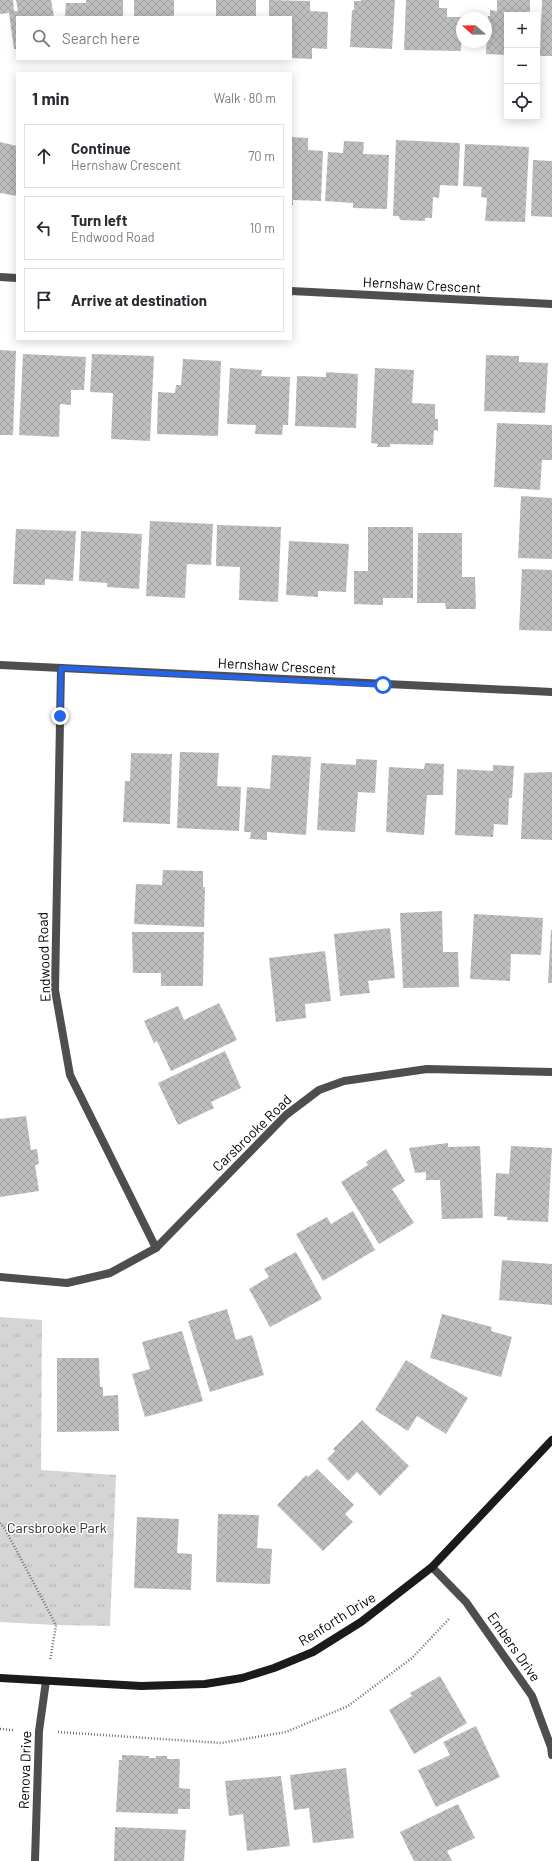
<!DOCTYPE html>
<meta charset="utf-8">
<style>
:root{--surface:#fff;--page:#f2f2f3;--text:#2b2b33;--muted:#7c7c81;--line:#e1e1e2}
body{margin:0;font-family:Barlow,sans-serif;background:var(--page);color:var(--text)}
.controls{position:absolute;right:12px;top:12px;display:grid;overflow:hidden;border-radius:0px;box-shadow:0 2px 10px #0003}
.controls button{width:36px;height:36px;display:grid;place-items:center;padding:0;border:0;border-bottom:1px solid var(--line);background:var(--surface);color:var(--text);font:20px sans-serif}
.compass{position:absolute;left:456px;top:12px;width:36px;height:36px;border-radius:50%;background:var(--surface);box-shadow:0 2px 10px #0003;rotate:290deg}
.stop{position:absolute;width:12px;height:12px;margin:-9px;border:3px solid #2563eb;border-radius:50%;background:#fff}
.stop.end{background:#2563eb;border-color:#fff;box-shadow:0 1px 4px #0008}
.list{margin:0;padding:0;list-style:none}
h2{display:flex;justify-content:space-between;align-items:center;height:52px;margin:0;padding:0 16px;font-size:17px}
h2 small{font-size:13px;font-weight:400;color:var(--muted)}
.list li{display:grid;grid-template-columns:26px 1fr auto;gap:12px;align-items:center;box-sizing:border-box;height:64px;margin:0 8px 8px;padding:0 8px;border:1px solid var(--line);border-radius:0px}
.list b{display:block;font-size:15px;white-space:nowrap}
.list p{margin:0;font-size:13px;white-space:nowrap;color:var(--muted)}
.list em{font-size:13px;font-style:normal;color:var(--muted)}
.icon{flex:none;width:22px;height:22px;fill:none;stroke:currentColor;stroke-width:2;stroke-linecap:round;stroke-linejoin:round}
.map{position:relative;flex:none;width:552px;height:1861px;overflow:hidden}
.search{position:absolute;background:var(--surface);box-shadow:0 2px 10px #0003;left:16px;top:16px;width:276px;height:44px;display:flex;align-items:center;gap:10px;box-sizing:border-box;padding:0 14px;border-radius:0px;color:var(--muted);font-size:15px}
.panel{position:absolute;background:var(--surface);box-shadow:0 2px 10px #0003;left:16px;top:72px;width:276px;height:268px;border-radius:0px}
.map>svg:first-child{display:block}
.park{fill:url(#park-tufts)}
.building{fill:url(#building-cross-hatch)}
.lines{fill:none;stroke-linecap:round;stroke-linejoin:round}
.path{stroke:#707070;stroke-width:2.5;stroke-dasharray:1 2;stroke-linecap:butt}
.street{stroke:#4e4e4e;stroke-width:8}
.secondary{stroke:#1b1b1b;stroke-width:8}
.route{stroke:#2563eb;stroke-width:5}
.labels{text-anchor:middle;stroke-width:3;stroke-linejoin:round;paint-order:stroke}
.street-label{font-size:14px;fill:#000;stroke:#fff}
.park-label{font-size:14px;fill:#2c2c2c;stroke:#fff}
</style>
<div class="map">
<svg width="552" height="1861" viewBox="0 0 552 1861">
<defs>
<pattern id="park-tufts" width="24" height="20" patternUnits="userSpaceOnUse"><rect width="24" height="20" fill="#d5d5d5"/><path d="M3 7l-1-3M5 7V3M7 7l1-3M15 17l-1-3M17 17v-4M19 17l1-3" fill="none" stroke="#b5b5b5"/></pattern>
<pattern id="building-cross-hatch" width="8" height="8" patternUnits="userSpaceOnUse"><rect width="8" height="8" fill="#bebebe"/><path d="M0 0l8 8M0 8l8-8" fill="none" stroke="#a2a2a2"/></pattern>
</defs>
<rect width="100%" height="100%" fill="#fff"/>
<polygon class="park" points="0,1317 42,1320 41,1470 116,1475 110,1626 56,1625 0,1622"/>
<g class="building">
<polygon points="0,0 13,0 14,11 18,11 16,0 51,0 54,17 17,17 17,49 14,49 9,13 0,14"/>
<polygon points="86,0 123,0 123,17 65,17 66,3 86,3"/>
<rect x="134" y="0" width="40" height="17"/>
<rect x="216" y="0" width="40" height="17"/>
<polygon points="269,0 310,1 310,11 328,12 327,49 312,48 312,59 291,58 291,17 269,17"/>
<polygon points="361,0 395,0 392,49 350,47 352,10 354,10 354,1 361,1"/>
<polygon points="406,0 439,0 439,8 447,8 447,17 462,17 461,51 404,50"/>
<polygon points="497,0 530,0 530,15 507,15 507,55 486,54 488,16 490,16 490,10 497,11"/>
<polygon points="542,0 552,0 552,56 540,56"/>
<polygon points="291,137 308,138 308,150 323,151 321,201 293,200 293,205 291,205"/>
<polygon points="396,140 460,143 458,186 440,185 439,198 433,197 432,218 425,218 425,221 400,220 399,216 393,216"/>
<polygon points="344,141 364,142 363,154 389,155 387,209 353,208 353,203 325,201 328,152 343,153"/>
<polygon points="0,142 17,146 17,196 0,193"/>
<polygon points="465,144 529,147 525,222 485,221 487,198 481,197 482,187 463,186"/>
<polygon points="533,160 552,161 552,217 531,216"/>
<polygon points="0,350 16,351 13,435 0,435"/>
<polygon points="23,354 86,357 84,390 71,390 71,405 60,404 59,437 19,435"/>
<polygon points="92,354 154,356 150,441 111,439 113,393 90,392"/>
<polygon points="486,355 519,356 519,362 548,363 545,413 484,411"/>
<polygon points="183,359 221,361 218,436 157,434 158,392 175,393 176,385 181,385"/>
<polygon points="230,368 262,370 261,376 290,377 288,425 283,425 282,435 255,434 256,425 227,424"/>
<polygon points="375,368 414,370 412,403 435,404 435,419 438,419 438,431 434,430 433,445 390,444 390,447 377,447 378,444 371,443"/>
<polygon points="326,372 358,374 356,428 295,426 297,376 326,377"/>
<polygon points="497,423 552,425 552,460 542,460 540,490 494,487"/>
<polygon points="521,496 552,498 552,559 518,558"/>
<polygon points="150,521 213,524 211,565 187,564 185,598 146,596"/>
<polygon points="217,525 281,527 278,602 239,600 240,567 216,566"/>
<polygon points="368,527 413,527 413,598 383,598 383,605 354,604 354,571 368,571"/>
<polygon points="16,529 76,531 73,581 45,579 45,585 13,584"/>
<polygon points="81,531 142,534 139,589 107,587 107,583 79,581"/>
<polygon points="418,533 462,533 462,577 475,577 476,609 446,609 445,603 417,603"/>
<polygon points="289,541 349,544 346,592 318,591 318,597 286,595"/>
<polygon points="522,569 552,570 552,631 519,630"/>
<polygon points="180,752 219,753 217,786 241,787 239,831 177,828"/>
<polygon points="131,753 172,754 170,824 123,822 125,781 130,781"/>
<polygon points="272,755 311,757 306,835 267,832 267,840 250,839 251,832 244,832 247,787 270,789"/>
<polygon points="356,759 377,760 375,793 358,792 355,832 317,830 321,763 356,765"/>
<polygon points="425,763 444,764 443,795 427,795 424,835 386,832 389,767 424,769"/>
<polygon points="493,765 514,766 512,798 509,798 508,825 494,824 493,837 455,835 457,769 493,771"/>
<polygon points="552,772 552,840 521,839 524,773"/>
<polygon points="163,870 203,871 203,887 205,887 204,927 134,924 136,884 162,885"/>
<polygon points="442,911 443,952 458,952 459,987 403,988 400,913"/>
<polygon points="474,914 543,918 541,955 511,954 510,981 470,979"/>
<polygon points="390,928 395,978 368,981 370,993 340,996 334,934"/>
<polygon points="551,930 552,930 552,983 548,983"/>
<polygon points="132,932 204,932 203,986 161,986 161,973 133,973"/>
<polygon points="325,951 331,1001 305,1004 306,1018 276,1022 269,958"/>
<polygon points="219,1003 237,1040 171,1071 157,1041 154,1043 144,1021 178,1006 184,1020"/>
<polygon points="225,1051 241,1088 211,1102 214,1108 178,1125 158,1083"/>
<polygon points="26,1116 31,1150 37,1149 39,1164 35,1165 39,1191 0,1197 0,1119"/>
<polygon points="448,1143 448,1147 480,1146 483,1218 442,1219 440,1180 426,1180 426,1172 415,1173 409,1148"/>
<polygon points="511,1146 552,1148 548,1222 507,1220 507,1217 494,1216 496,1173 509,1174"/>
<polygon points="386,1149 405,1181 392,1189 414,1223 379,1244 341,1182 368,1165 366,1162"/>
<polygon points="353,1211 375,1250 323,1281 296,1234 327,1217 331,1224"/>
<polygon points="296,1252 322,1299 270,1327 249,1289 269,1277 264,1269"/>
<polygon points="502,1260 552,1264 552,1305 499,1300"/>
<polygon points="227,1309 236,1340 252,1335 264,1375 210,1392 188,1321"/>
<polygon points="442,1314 492,1327 491,1331 512,1337 501,1377 430,1358"/>
<polygon points="182,1331 203,1401 145,1417 132,1374 150,1369 142,1342"/>
<polygon points="57,1358 99,1358 100,1387 103,1387 103,1396 118,1395 119,1431 57,1432"/>
<polygon points="406,1360 468,1398 446,1434 417,1416 408,1431 375,1410"/>
<polygon points="362,1420 409,1466 380,1496 357,1472 348,1481 327,1459 335,1451 333,1449"/>
<polygon points="317,1469 354,1505 345,1514 353,1522 323,1551 277,1505 306,1475 308,1477"/>
<polygon points="218,1514 259,1515 257,1548 272,1549 270,1584 216,1582"/>
<polygon points="137,1517 179,1519 177,1553 192,1554 191,1590 134,1588"/>
<polygon points="440,1676 467,1723 414,1754 389,1710 412,1696 410,1693"/>
<polygon points="476,1726 500,1777 436,1807 418,1770 450,1755 443,1742"/>
<polygon points="122,1755 149,1756 149,1758 156,1758 156,1756 167,1756 167,1759 180,1759 179,1788 190,1789 190,1809 178,1809 178,1814 116,1812 119,1760 122,1760"/>
<polygon points="346,1768 354,1838 313,1843 309,1808 294,1810 290,1775"/>
<polygon points="281,1776 290,1846 247,1851 243,1814 229,1816 225,1781"/>
<polygon points="458,1804 475,1838 447,1851 452,1861 414,1861 400,1832"/>
<polygon points="115,1827 186,1830 184,1861 114,1861"/>
</g>
<g class="lines">
<g class="path">
<polyline points="0,1523 5,1529 56,1625 50,1661"/>
<polyline points="0,1729 13,1730"/>
<polyline points="58,1732 221,1743 286,1732 348,1706 412,1658 449,1619"/>
</g>
<g class="street">
<polyline points="0,277 17,278"/>
<polyline points="291,291 552,304"/>
<polyline points="0,665 552,692"/>
<polyline points="61,668 55,990 70,1075 156,1248"/>
<polyline points="0,1277 67,1283 110,1273 156,1248 286,1115 319,1090 344,1081 427,1069 552,1072"/>
<polyline points="432,1567 466,1602 532,1696 551,1747 552,1755"/>
<polyline points="35,1861 39,1731 46,1681"/>
</g>
<polyline class="secondary" points="0,1678 141,1686 205,1684 242,1678 274,1668 313,1652 361,1622 432,1567 552,1440"/>
</g>
<g class="lines">
<polyline class="route" points="60,716 61,668 383,685"/>
</g>
<g class="labels">
<g class="street-label">
<text transform="translate(422 285) rotate(3)" y="5">Hernshaw Crescent</text>
<text transform="translate(277 666) rotate(3)" y="5">Hernshaw Crescent</text>
<text transform="translate(44 957) rotate(-92)" y="5">Endwood Road</text>
<text transform="translate(252 1133) rotate(-44)" y="5">Carsbrooke Road</text>
<text transform="translate(337 1619) rotate(-32)" y="5">Renforth Drive</text>
<text transform="translate(514 1647) rotate(55)" y="5">Embers Drive</text>
<text transform="translate(25 1770) rotate(-88)" y="5">Renova Drive</text>
</g>
<g class="park-label">
<text x="57" y="1533">Carsbrooke Park</text>
</g>
</g>
</svg>
<div class="controls">
<button>+</button>
<button>−</button>
<button><svg class="icon" aria-label="locate" viewBox="0 0 24 24"><circle cx="12" cy="12" r="6"/><path d="M12 2v4M12 18v4M2 12h4M18 12h4"/></svg></button>
</div>
<svg class="compass" viewBox="-18 -18 36 36"><path d="M0-13l5 13h-10z" fill="#e53935"/><path d="M0 13l5-13h-10z" fill="#7c7c81"/></svg>
<div class="stop" style="left:383px;top:685px"></div>
<div class="stop end" style="left:60px;top:716px"></div>
<div class="search"><svg class="icon" aria-label="search" viewBox="0 0 24 24"><circle cx="10" cy="10" r="6"/><path d="M15 15l6 6"/></svg>Search here</div>
<section class="panel">
<h2>1 min<small>Walk · 80 m</small></h2>
<ul class="list">
<li><svg class="icon" aria-label="ahead" viewBox="0 0 24 24"><path d="M12 20V5M6 11l6-6 6 6"/></svg><div><b>Continue</b><p>Hernshaw Crescent</p></div><em>70 m</em></li>
<li><svg class="icon" aria-label="left" viewBox="0 0 24 24"><path d="M17 20v-9H6M10 6l-5 5 5 5"/></svg><div><b>Turn left</b><p>Endwood Road</p></div><em>10 m</em></li>
<li><svg class="icon" aria-label="arrive" viewBox="0 0 24 24"><path d="M6 21V4h12l-3 4 3 4H6"/></svg><div><b>Arrive at destination</b></div></li>
</ul>
</section>
</div>
